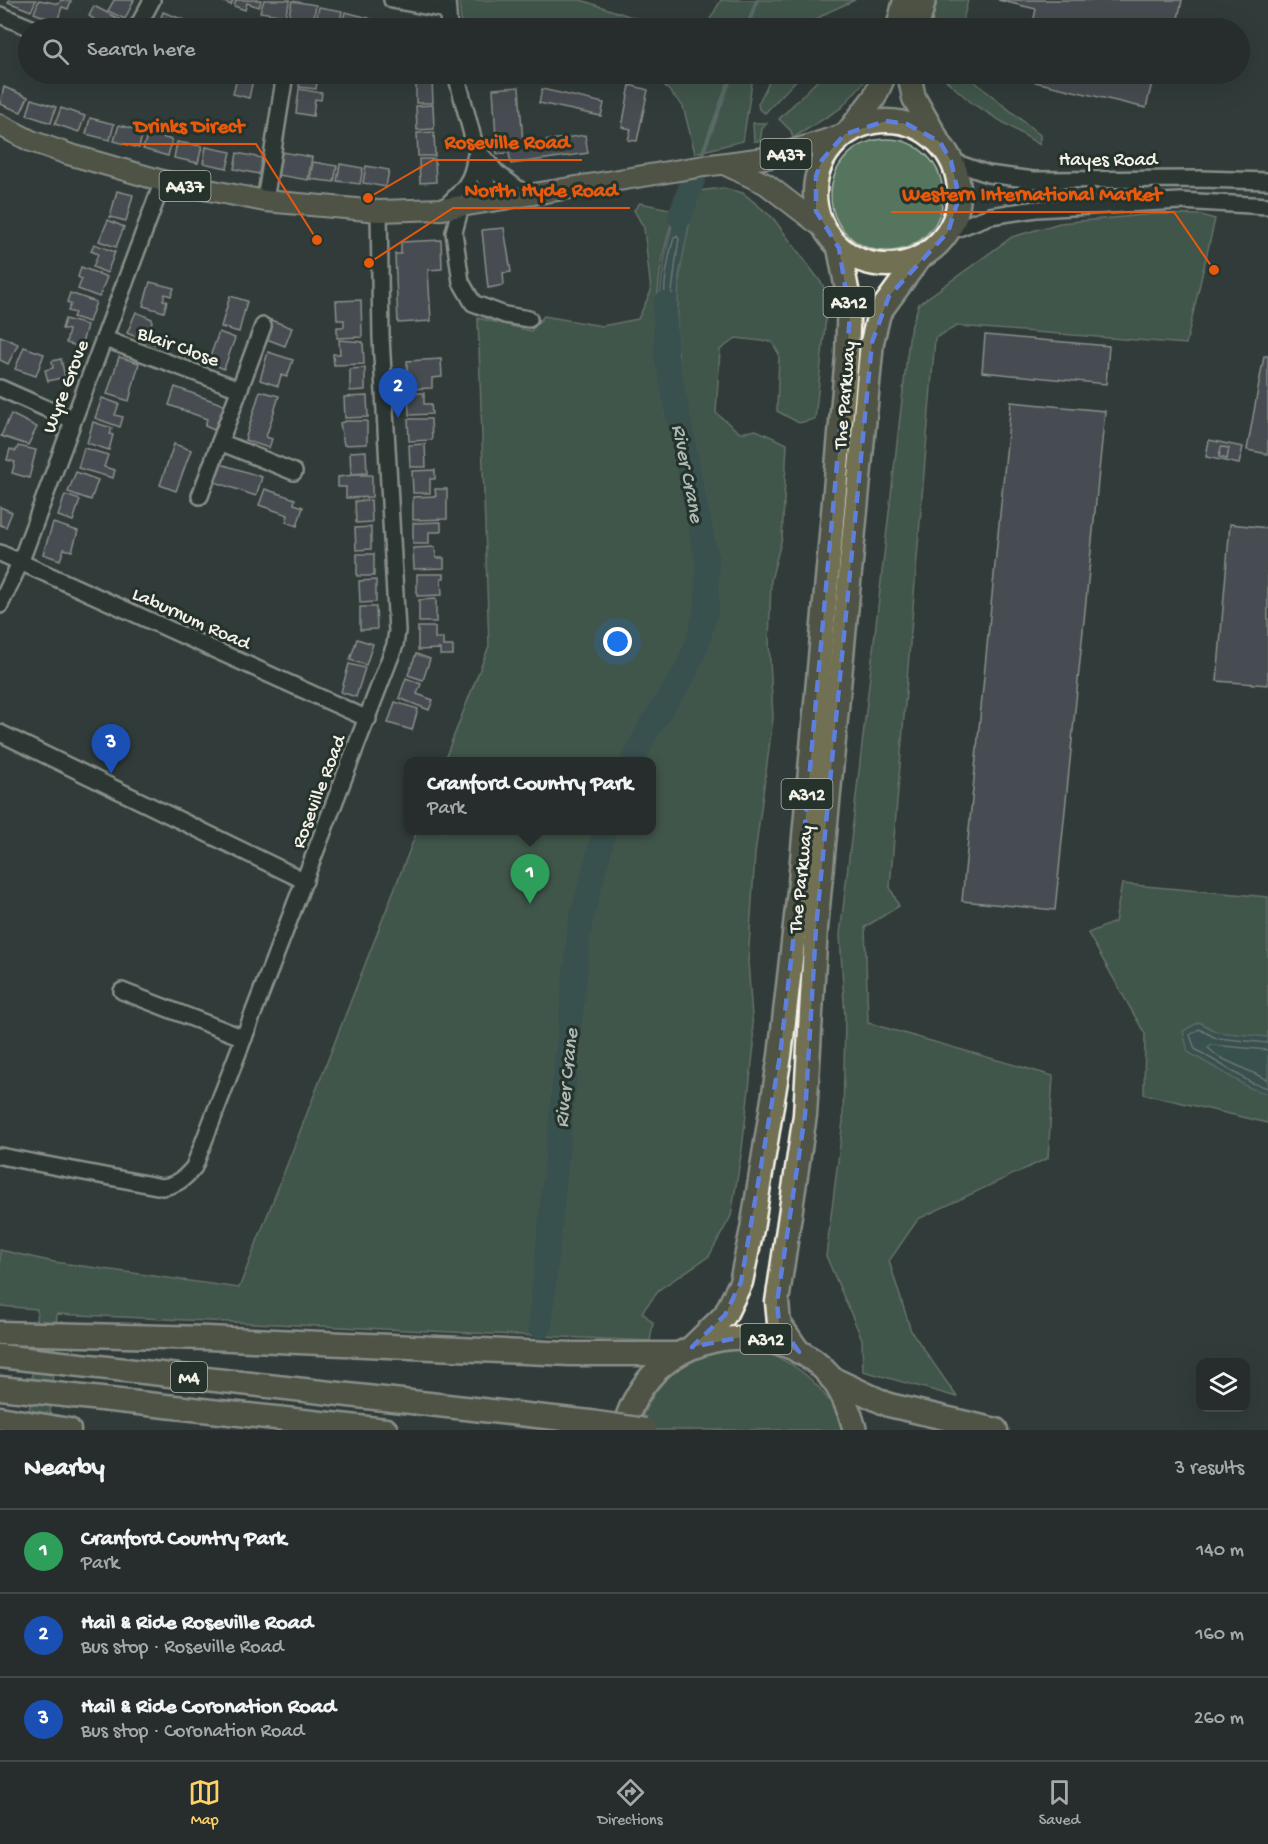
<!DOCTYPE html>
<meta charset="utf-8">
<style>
:root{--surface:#262d2c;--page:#2e3534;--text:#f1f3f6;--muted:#a4a8a9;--line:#424948;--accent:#ffd166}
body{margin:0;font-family:"Gochi Hand",sans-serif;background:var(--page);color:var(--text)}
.controls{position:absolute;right:18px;bottom:18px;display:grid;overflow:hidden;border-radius:12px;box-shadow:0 6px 24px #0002}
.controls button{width:54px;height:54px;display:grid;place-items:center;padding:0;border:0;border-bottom:2px solid var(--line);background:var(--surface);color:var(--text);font:30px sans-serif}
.you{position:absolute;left:618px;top:642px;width:21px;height:21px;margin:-15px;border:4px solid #fff;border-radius:50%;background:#1a73e8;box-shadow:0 0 0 9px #1a73e833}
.badge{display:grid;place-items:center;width:39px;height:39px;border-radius:50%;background:var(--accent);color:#fff;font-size:20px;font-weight:700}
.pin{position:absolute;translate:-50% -50px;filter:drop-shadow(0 2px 3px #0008)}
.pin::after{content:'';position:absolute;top:32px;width:21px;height:18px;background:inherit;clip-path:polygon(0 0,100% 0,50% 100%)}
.popup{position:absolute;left:404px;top:757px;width:252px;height:78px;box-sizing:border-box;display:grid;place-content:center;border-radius:12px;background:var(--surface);filter:drop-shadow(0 2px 4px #0005);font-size:20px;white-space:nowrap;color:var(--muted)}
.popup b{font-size:22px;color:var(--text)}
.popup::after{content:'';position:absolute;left:50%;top:100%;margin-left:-12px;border:12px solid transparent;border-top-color:var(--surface)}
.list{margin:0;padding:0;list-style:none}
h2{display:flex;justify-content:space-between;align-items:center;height:78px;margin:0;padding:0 24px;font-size:26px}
h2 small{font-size:20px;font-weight:400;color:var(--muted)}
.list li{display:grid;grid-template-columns:39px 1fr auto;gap:18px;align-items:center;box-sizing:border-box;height:84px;padding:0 24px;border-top:2px solid var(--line)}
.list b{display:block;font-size:22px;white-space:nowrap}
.list p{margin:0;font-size:20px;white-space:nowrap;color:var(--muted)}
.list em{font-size:20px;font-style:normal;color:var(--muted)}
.icon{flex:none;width:33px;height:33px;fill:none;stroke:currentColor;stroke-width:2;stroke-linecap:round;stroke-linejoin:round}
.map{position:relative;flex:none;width:1268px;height:1430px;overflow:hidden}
.search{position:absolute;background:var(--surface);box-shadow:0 6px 24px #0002;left:18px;right:18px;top:18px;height:66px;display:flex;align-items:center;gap:15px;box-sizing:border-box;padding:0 21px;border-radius:33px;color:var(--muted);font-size:22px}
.sheet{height:330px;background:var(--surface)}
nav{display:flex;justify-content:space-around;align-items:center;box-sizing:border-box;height:84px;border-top:2px solid var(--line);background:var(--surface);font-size:16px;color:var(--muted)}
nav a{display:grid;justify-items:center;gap:3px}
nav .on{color:var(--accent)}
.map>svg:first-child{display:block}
.green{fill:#54745e;stroke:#a4b2a3;stroke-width:1.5}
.water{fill:#436866;stroke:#8a9f9a;stroke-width:1.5}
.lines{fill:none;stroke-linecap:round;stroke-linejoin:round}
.shore{stroke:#adbab4;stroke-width:1.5}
.stream{stroke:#8a9f9a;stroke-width:4}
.river{stroke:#436866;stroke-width:24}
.building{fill:#60616e;stroke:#f4f1e8;stroke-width:1.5}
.minor-casing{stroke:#f4f1e8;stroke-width:20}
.major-casing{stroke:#f4f1e8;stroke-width:24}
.highway-casing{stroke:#f4f1e8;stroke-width:27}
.minor{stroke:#26332d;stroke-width:15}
.major{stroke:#716f52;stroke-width:20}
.highway{stroke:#716f52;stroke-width:22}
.highway-bridge-casing{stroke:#f4f1e8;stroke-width:27;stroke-linecap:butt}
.highway-bridge{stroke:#716f52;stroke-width:22}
.marked{fill:none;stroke:#5e7fdd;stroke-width:4.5;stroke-dasharray:12 8;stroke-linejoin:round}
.labels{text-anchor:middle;stroke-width:6;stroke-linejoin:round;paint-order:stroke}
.shield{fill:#26332d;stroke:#b6b8b0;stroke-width:1.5}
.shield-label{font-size:18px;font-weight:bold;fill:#f4f1e8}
.street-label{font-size:20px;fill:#f4f1e8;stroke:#26332d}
.water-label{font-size:21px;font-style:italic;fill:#adbab4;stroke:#26332d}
.leader{fill:none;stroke:#e8590c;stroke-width:2}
.callout-dot{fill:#e8590c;stroke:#26332d;stroke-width:2}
.callout-label{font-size:21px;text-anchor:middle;font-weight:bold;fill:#e8590c;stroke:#26332d;stroke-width:6;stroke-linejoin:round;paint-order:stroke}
</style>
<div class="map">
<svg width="1268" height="1430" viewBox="0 0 1268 1430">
<rect width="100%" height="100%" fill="#323c3a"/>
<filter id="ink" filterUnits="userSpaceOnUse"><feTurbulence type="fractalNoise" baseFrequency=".0167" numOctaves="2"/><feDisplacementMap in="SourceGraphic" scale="12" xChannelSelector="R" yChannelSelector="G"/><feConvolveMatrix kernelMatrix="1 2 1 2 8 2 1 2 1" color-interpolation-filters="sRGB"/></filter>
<g filter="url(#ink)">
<g class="green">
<polygon points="459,0 581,0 665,28 491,28 461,22"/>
<polygon points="721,0 855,0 828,12 803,28 705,28"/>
<polygon points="920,0 968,0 961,28 931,28 936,5"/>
<polygon points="654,74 759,74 752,83 743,141 695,153 683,106"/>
<polygon points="773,74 802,74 765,113 759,109 758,104"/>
<polygon points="824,74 871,74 841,108 793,138 791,131 779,119"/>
<polygon points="939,74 965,74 1040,135 1040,145 973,104"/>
<polygon points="753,123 767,123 762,129 760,141 754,141"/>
<circle cx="887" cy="195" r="56"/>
<path d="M723 188 743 193 773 218 823 285 827 308 815 419 799 423 777 411 779 354 772 342 736 338 720 350 716 413 740 433 756 430 787 444 782 538 771 580 769 642 773 718 755 854 748 962 754 1045 742 1149 731 1216 709 1256 660 1289 642 1312 653 1323 650 1341 57 1314 49 1430H28L37 1309 0 1306V1250L54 1262 239 1288 417 831 652 830V762L444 761 489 646 478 318 531 331 544 316 602 326 638 319 651 291 644 228 634 210 640 203 675 210C667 238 659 266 658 295 655 389 691 489 704 583L701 608 676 676 690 682C746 592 692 461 679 363 671 308 682 255 693 201L698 191Z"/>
<polygon points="1154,214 1201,215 1215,219 1186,344 957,326 935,338 890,887 899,906 865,927 868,1023 1053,1076 1048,1158 918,1219 889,1261 911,1331 957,1397 863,1371 862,1339 826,1256 843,1121 845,1018 840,935 910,331 919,304 1012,237 1060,223"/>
<polygon points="1122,884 1268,897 1268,1123 1144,1094 1145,1034 1088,933 1115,922"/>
<path d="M731 1348C786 1349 824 1381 845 1430H637C655 1380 679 1358 731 1348Z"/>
</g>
<g class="water">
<path d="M697 185 679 276 677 334 659 335C658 277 667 243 682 188Z"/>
<polygon points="1199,1022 1217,1032 1268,1037 1268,1094 1250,1088 1188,1052 1183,1031"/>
</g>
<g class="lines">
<g class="shore">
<path d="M677 236 679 239C675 262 674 282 670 304L667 306C660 295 670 251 674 237Z"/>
<polyline points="1268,1043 1216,1038 1199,1029 1190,1035 1195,1049 1252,1083 1268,1088"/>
<polyline points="1268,1050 1211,1045 1208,1048 1219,1057 1268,1080"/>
</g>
<g class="stream">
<polyline points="747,28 757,0"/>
<polyline points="700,160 732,74"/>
</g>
<g class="river">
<polyline points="680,217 696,171"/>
<polyline points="632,762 650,726 684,675 698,642 707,606 707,561 666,355 665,304"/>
<polyline points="540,1327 580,924 605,830"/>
</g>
</g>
<g class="building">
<polygon points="9,0 36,0 31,11 8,2"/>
<polygon points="39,0 59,4 61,0 71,1 68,9 62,7 57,22 34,13"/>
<polygon points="114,0 134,0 125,19 108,11"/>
<polygon points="220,0 233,0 231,5"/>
<polygon points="236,0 261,0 259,7 247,3 245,10 234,6"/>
<polygon points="264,0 290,0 285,16 260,12"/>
<polygon points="998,0 1182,0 1176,28 1032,28 1036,9"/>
<polygon points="292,1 316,5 312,28 303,28 304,23 288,20"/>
<polygon points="94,6 123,21 119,28 89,28 94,19 89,16"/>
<polygon points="319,7 342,11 339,28 314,28"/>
<polygon points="163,12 187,21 184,28 157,28"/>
<polygon points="345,12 369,18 366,28 341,28"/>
<polygon points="371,19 395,23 394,28 369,28"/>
<polygon points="238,74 254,75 249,98 233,94"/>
<polygon points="301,74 318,74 316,89 299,87"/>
<polygon points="582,74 615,74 614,80"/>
<polygon points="1036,74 1154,74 1146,108 1035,82"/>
<polygon points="416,79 432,79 433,103 416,103"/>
<polygon points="630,85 648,90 637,141 628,140 631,129 622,127"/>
<polygon points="4,87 28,97 21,112 0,104"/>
<polygon points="519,87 523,144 585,135 588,153 511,164 509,153 497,154 493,89"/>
<polygon points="299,89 322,93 321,100 315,99 313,116 296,113"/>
<polygon points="542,89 604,103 601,116 539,103"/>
<polygon points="32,99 56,107 51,123 27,115"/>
<polygon points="433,105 434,129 417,130 416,106"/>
<polygon points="61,108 85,116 79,132 55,124"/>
<polygon points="90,118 114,124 110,140 86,134"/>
<polygon points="119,125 143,131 139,148 114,141"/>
<polygon points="434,132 435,156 418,156 417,133"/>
<polygon points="148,133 172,140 168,156 143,149"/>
<polygon points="177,142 202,146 198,163 174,158"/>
<polygon points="206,147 231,152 227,168 203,163"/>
<polygon points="282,152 312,157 308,180 278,175"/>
<polygon points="237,153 262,158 259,174 234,169"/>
<polygon points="419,159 435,159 436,182 420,183"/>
<polygon points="313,162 337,166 334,182 310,179"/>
<polygon points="340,164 363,168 360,184 337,181"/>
<polygon points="366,166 389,170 386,187 363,183"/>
<polygon points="117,191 133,195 126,221 110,217"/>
<polygon points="108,220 124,227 116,247 99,241"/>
<polygon points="504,228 511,272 503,273 504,285 488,288 482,230"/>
<polygon points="441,240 442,269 428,270 431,321 398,323 395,254 401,254 401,242"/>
<polygon points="94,244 115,252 107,273 93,267 98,254 91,251"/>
<polygon points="81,267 107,277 99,297 78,289 82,279 78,277"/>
<polygon points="150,282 174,288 171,296 165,294 163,300 167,301 164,312 143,306"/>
<polygon points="70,293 96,302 89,322 73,317 75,313 68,311 71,304 67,302"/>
<polygon points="230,296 247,301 239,332 221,327"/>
<polygon points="361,300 362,337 337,338 337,327 344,327 344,320 337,320 336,301"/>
<polygon points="136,312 152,319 151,331 160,335 156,345 127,333"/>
<polygon points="65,319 87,325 81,347 66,343 69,330 62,329"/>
<polygon points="271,320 292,328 285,346 264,338"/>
<polygon points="219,332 235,338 224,369 208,362"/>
<polygon points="985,335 1109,346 1106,384 982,372"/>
<polygon points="0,336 18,344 8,364 0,360"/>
<polygon points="339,340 363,342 364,364 334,365 333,354 340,354"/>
<polygon points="24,347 44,354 36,376 15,369"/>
<polygon points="268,352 293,360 287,377 281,375 278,386 260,380"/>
<polygon points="1264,356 1268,356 1268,454 1247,450"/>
<polygon points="119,357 139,363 129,401 107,394"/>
<polygon points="61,359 65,377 48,381 45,370 53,368 52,361"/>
<polygon points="441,359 442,377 432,378 432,388 408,389 407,361"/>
<polygon points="365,368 365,390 350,391 350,369"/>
<polygon points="175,387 224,405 214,430 205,426 207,419 169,405"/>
<polygon points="260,391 279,396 266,437 272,439 269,448 245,440"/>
<polygon points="408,393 424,393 424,404 431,404 432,414 409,415"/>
<polygon points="367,396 368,417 345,418 344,397"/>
<polygon points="102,398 119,404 115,415 123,417 120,427 95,418"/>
<polygon points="1011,402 1105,411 1055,910 962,901"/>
<polygon points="11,414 37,427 28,445 1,436"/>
<polygon points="408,419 431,419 432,440 409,441"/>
<polygon points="346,421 367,421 367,444 344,445 340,423"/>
<polygon points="93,422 112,428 110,434 113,435 109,450 87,443"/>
<polygon points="1209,440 1243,447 1239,464 1206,457"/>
<polygon points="174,444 191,450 176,491 160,485"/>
<polygon points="425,444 426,467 410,467 409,445"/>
<polygon points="18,446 36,450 29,478 12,473 15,462 7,460 10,449 16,451"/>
<polygon points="1221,447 1229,448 1227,459 1219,457"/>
<polygon points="84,448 108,455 104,467 115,470 113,478 78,468"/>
<polygon points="366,451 367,473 351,474 350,452"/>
<polygon points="221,464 262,477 256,496 215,482"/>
<polygon points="435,470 435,479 430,479 430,493 413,493 412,471"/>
<polygon points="76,472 98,480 91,500 68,492"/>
<polygon points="354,475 372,475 372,497 346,498 346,487 338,487 338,477"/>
<polygon points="265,489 295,499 294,504 303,507 297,526 286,522 288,515 259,505"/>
<polygon points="435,489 447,489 447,519 413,520 413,497 436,496"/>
<polygon points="65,495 80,500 73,521 58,516"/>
<polygon points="371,500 372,522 356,523 355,501"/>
<polygon points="0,507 12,512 6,527 0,525"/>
<polygon points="441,522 441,532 429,532 429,544 413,544 413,523"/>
<polygon points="53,523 78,531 72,551 64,549 60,560 43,554"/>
<polygon points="1230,524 1268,528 1268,685 1217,681"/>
<polygon points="371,527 371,549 356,550 355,528"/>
<polygon points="435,547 436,558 444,558 444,568 414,569 413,548"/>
<rect x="357" y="554" width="17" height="22"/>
<polygon points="417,574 444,574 444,578 441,578 442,595 417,596"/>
<polygon points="376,580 376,602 360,603 359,581"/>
<polygon points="436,599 436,622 419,622 419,600"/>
<polygon points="360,607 376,607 377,629 360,630"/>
<polygon points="418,627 435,627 435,638 443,638 443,646 453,646 453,655 440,655 440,649 418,650"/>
<polygon points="357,639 373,644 366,665 350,660"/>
<polygon points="416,654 430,659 423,680 408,675"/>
<polygon points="349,664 365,668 356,697 341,692"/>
<polygon points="406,678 421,684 417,694 433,700 429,710 399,698"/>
<polygon points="395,702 418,709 412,730 388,723"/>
</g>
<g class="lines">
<defs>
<g id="minor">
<polyline points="392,0 446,10"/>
<polyline points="447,0 449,28"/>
<polyline points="0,15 31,28"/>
<polyline points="137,28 152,0"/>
<polyline points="456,74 482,172 494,201"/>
<polyline points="480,153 497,173 526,195"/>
<polyline points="951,161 988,174 1034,180 1201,179 1268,181"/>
<polyline points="265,201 285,74"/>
<polyline points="461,206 454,232 461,282 473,303 505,315 529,319"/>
<path d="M443 209C461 192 473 182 475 158"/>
<polyline points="948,232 990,216 1036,209 1180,201 1268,206"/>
<polyline points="105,339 239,389"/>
<polyline points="0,388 72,420"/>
<polyline points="220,442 294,472"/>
<polyline points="200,496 263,326"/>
<polyline points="0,553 368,719"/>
<polyline points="0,605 20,563 163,181"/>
<polyline points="0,733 305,881"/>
<polyline points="122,991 244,1038"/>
<path d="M0 1156 162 1187C177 1185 184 1179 194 1167L395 645 397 631 381 337 379 211"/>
</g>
<g id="major">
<polyline points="0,125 31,141 68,154 163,181 265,201 379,211 443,209 704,166 772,157 845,134"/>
<polyline points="724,164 766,184 822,227"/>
</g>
<g id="highway">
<polyline points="898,28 905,0"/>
<polyline points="917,28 924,0"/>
<polyline points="909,74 914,98 936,137"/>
<circle cx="887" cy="193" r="72"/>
<polyline points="849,131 874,98 885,74"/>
<polyline points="0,1333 208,1338 571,1354 677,1354"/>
<polyline points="692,1347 725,1315 741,1282 752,1229 780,1056 800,882 847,356 849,300 839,248"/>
<polyline points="799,1352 779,1323 777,1302 805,1115 816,928 872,342 879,313 920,257"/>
<polyline points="0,1356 590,1422"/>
<polyline points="831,1378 889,1405 996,1430"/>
<polyline points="0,1388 386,1430"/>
<polyline points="0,1418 69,1430"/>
<path d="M623 1430C630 1405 642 1382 663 1365 710 1326 789 1328 830 1376 842 1392 850 1411 855 1430"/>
</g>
</defs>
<use href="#minor" class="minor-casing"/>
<use href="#major" class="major-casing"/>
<use href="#highway" class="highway-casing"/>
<use href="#minor" class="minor"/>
<use href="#major" class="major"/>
<use href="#highway" class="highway"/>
<defs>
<polyline id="highway-bridge" points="590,1422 645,1430"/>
</defs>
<use href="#highway-bridge" class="highway-bridge-casing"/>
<use href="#highway-bridge" class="highway-bridge"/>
</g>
</g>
<path d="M0 0H1268V1430H0ZM886 121 907 124 940 142 951 161 959 197 948 232 889 296 872 342 816 928 805 1115 777 1302 779 1323 799 1352 764 1339 742 1337 692 1347 725 1315 741 1282 780 1056 800 882 850 316 839 248 816 211V176L822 160 845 134Z" fill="#323c3a" fill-opacity=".55" fill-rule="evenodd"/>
<path class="marked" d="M886 121 907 124 940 142 951 161 959 197 948 232 889 296 872 342 816 928 805 1115 777 1302 779 1323 799 1352 764 1339 742 1337 692 1347 725 1315 741 1282 780 1056 800 882 850 316 839 248 816 211V176L822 160 845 134Z"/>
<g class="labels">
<g class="shield">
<rect x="760.5" y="139" width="51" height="30" rx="4.5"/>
<rect x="159.5" y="171" width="51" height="30" rx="4.5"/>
<rect x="823.5" y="287" width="51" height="30" rx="4.5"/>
<rect x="781.5" y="779" width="51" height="30" rx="4.5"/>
<rect x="740.5" y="1324" width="51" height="30" rx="4.5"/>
<rect x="171" y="1362" width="36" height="30" rx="4.5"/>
</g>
<g class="shield-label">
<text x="786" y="160">A437</text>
<text x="185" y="192">A437</text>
<text x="849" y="308">A312</text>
<text x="807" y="800">A312</text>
<text x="766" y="1345">A312</text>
<text x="189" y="1383">M4</text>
</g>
<g class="street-label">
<text x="1108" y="165">Hayes Road</text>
<text transform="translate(179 345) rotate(20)" y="7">Blair Close</text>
<text transform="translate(64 386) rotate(-69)" y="7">Wyre Grove</text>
<text transform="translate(843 395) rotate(-85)" y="7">The Parkway</text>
<text transform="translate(192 617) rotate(24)" y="7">Laburnum Road</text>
<text transform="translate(317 791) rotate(-69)" y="7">Roseville Road</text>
<text transform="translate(799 879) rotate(-84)" y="7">The Parkway</text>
</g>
<g class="water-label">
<text transform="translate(689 473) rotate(79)" y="7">River Crane</text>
<text transform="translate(565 1078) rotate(-84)" y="7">River Crane</text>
</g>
</g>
<path class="leader" d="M317 240L256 144H122M368 198L433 160H582M369 263L453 208H630M1214 270L1174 212H891"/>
<g class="callout-dot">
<circle cx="317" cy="240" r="6"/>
<circle cx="368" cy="198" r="6"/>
<circle cx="369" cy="263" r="6"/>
<circle cx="1214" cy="270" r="6"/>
</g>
<g class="callout-label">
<text x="189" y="132">Drinks Direct</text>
<text x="507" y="148">Roseville Road</text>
<text x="541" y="196">North Hyde Road</text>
<text x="1032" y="200">Western International Market</text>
</g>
</svg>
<div class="controls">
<button><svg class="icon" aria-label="layers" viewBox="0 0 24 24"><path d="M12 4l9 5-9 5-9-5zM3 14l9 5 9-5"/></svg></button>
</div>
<div class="you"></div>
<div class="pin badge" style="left:530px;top:904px;background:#2e9e5b">1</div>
<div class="popup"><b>Cranford Country Park</b>Park</div>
<div class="pin badge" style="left:398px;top:418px;background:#1a4fb4">2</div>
<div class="pin badge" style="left:111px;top:774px;background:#1a4fb4">3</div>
<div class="search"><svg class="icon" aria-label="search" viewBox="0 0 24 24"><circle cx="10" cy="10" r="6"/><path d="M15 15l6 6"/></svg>Search here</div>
</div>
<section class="sheet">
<h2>Nearby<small>3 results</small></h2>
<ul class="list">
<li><span class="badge" style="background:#2e9e5b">1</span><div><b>Cranford Country Park</b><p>Park</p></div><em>140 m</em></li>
<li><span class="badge" style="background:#1a4fb4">2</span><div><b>Hail &amp; Ride Roseville Road</b><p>Bus stop · Roseville Road</p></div><em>160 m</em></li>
<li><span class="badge" style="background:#1a4fb4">3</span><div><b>Hail &amp; Ride Coronation Road</b><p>Bus stop · Coronation Road</p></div><em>260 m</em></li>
</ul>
</section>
<nav>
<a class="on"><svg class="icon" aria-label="map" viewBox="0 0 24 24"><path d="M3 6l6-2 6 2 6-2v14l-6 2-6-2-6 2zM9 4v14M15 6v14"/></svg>Map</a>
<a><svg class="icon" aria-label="directions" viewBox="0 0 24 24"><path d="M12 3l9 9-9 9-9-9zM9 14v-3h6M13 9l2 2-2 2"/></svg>Directions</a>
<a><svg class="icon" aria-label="saved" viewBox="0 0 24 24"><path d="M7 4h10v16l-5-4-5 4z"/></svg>Saved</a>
</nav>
